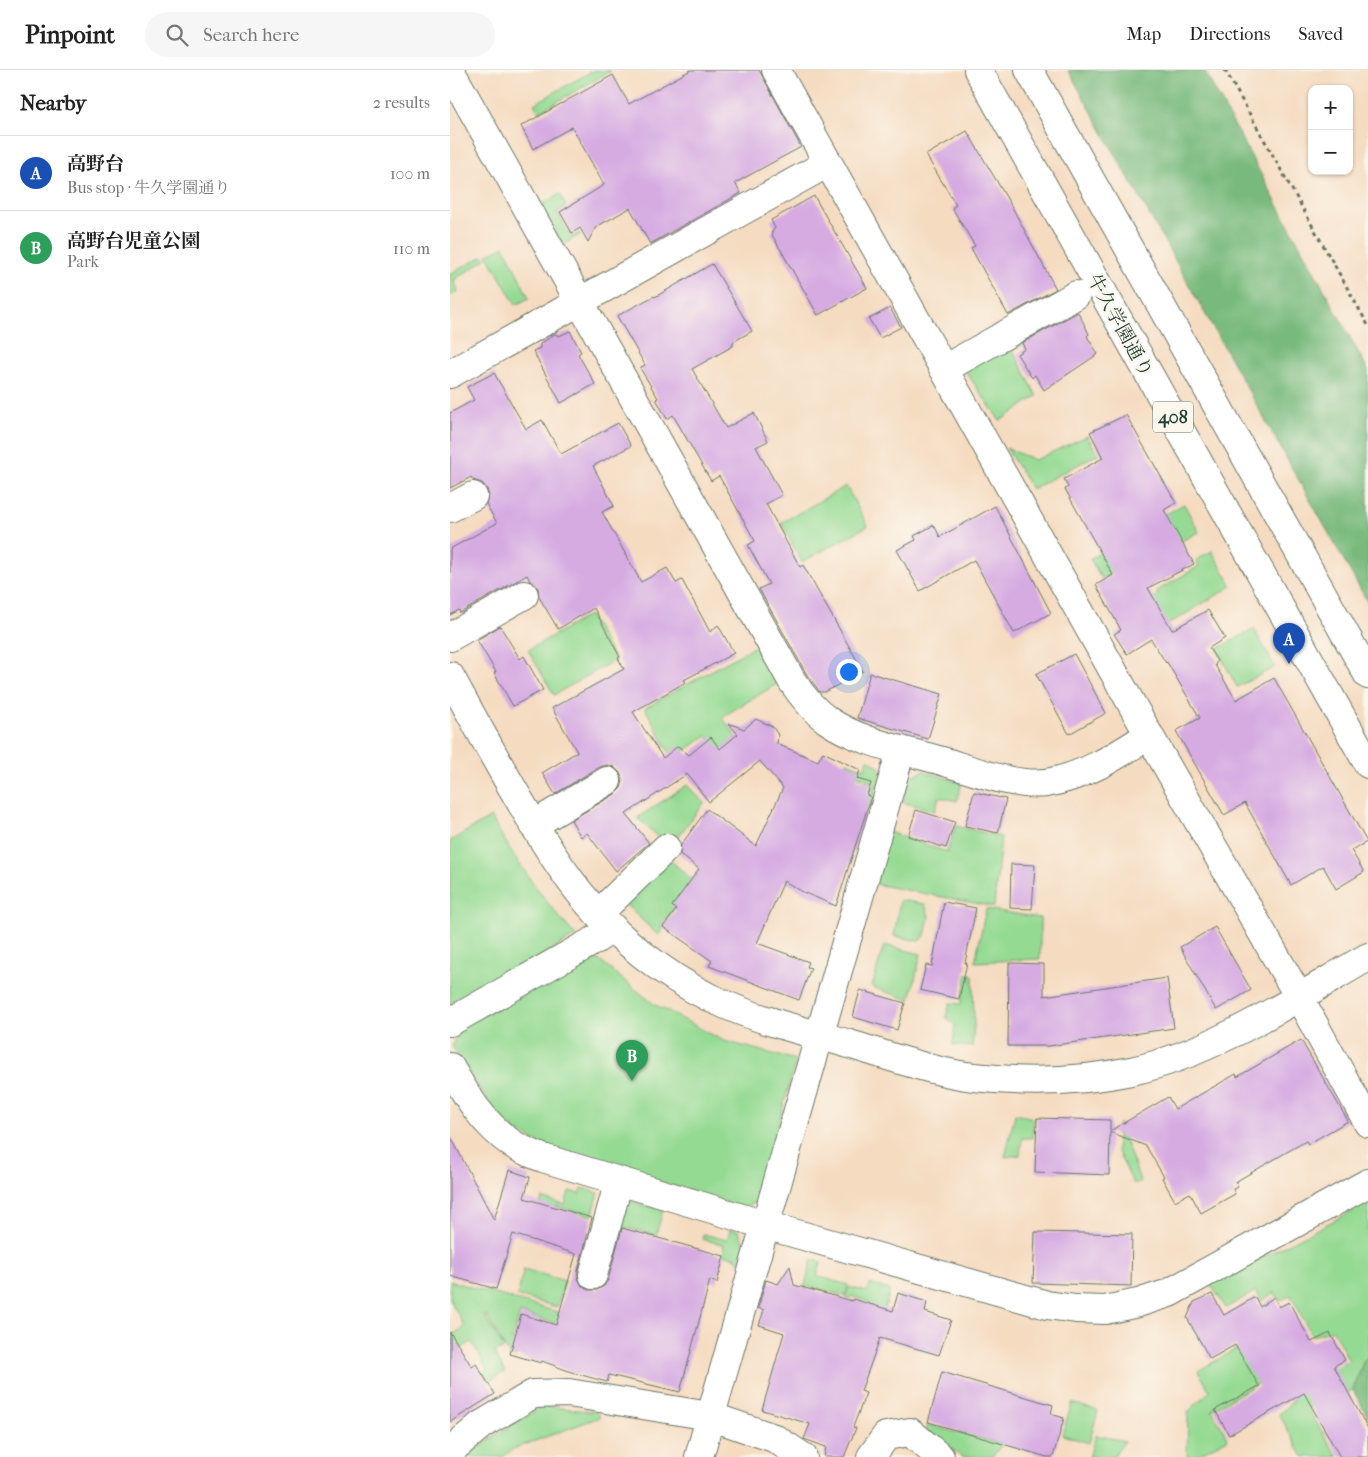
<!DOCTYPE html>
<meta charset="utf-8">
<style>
:root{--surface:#fff;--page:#f6f6f6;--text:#222;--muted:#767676;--line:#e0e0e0;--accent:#ea580c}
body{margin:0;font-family:"IM FELL French Canon","Noto Serif JP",serif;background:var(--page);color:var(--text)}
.controls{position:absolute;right:15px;top:15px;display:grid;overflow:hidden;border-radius:10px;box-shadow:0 1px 4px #0004}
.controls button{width:45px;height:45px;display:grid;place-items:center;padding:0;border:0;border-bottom:1px solid var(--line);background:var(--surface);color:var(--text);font:25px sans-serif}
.you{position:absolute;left:398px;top:601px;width:18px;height:18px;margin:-12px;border:4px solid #fff;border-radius:50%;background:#1a73e8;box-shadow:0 0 0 8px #1a73e833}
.badge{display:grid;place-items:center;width:32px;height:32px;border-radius:50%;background:var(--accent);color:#fff;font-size:16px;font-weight:700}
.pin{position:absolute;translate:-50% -41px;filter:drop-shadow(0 1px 2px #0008)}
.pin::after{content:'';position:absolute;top:26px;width:18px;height:15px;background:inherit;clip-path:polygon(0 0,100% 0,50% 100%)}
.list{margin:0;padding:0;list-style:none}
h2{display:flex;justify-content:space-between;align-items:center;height:65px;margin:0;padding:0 20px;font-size:21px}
h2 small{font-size:16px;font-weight:400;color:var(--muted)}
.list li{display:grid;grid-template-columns:32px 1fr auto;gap:15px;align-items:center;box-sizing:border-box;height:75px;padding:0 20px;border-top:1px solid var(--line)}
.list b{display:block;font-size:19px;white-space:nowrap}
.list p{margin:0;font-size:16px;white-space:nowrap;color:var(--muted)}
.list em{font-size:16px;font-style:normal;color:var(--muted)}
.icon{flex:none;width:28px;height:28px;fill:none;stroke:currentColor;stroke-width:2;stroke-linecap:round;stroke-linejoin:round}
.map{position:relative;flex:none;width:918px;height:1387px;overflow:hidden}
header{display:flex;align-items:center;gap:30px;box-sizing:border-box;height:70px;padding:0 25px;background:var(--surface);border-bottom:1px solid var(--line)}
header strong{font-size:24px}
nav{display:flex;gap:28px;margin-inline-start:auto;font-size:18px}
.search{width:350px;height:45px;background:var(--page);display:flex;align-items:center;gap:12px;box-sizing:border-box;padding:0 18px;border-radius:28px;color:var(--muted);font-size:19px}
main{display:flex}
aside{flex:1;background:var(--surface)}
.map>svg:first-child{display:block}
.green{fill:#95da93;stroke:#5a8c64}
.forest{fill:#78ba7d;stroke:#4c7c58}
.building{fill:#d6abe2}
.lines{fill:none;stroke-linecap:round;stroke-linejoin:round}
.minor-casing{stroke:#6a7565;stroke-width:30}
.highway-casing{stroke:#6a7565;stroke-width:30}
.path{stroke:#6a7565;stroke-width:3;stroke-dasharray:4 4;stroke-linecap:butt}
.minor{stroke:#fff;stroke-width:28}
.highway{stroke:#fff;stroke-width:28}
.labels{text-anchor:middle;stroke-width:4.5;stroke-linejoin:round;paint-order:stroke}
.shield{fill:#fbf7ec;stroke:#61756b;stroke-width:1}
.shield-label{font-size:18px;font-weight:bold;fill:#1f3d34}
.street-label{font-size:19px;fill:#1f3d34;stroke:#fbf7ec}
</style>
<header>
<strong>Pinpoint</strong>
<div class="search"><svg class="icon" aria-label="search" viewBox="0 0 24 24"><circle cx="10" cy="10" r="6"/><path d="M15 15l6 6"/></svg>Search here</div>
<nav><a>Map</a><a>Directions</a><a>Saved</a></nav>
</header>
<main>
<aside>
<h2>Nearby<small>2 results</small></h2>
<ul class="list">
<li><span class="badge" style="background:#1a4fb4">A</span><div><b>高野台</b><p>Bus stop · 牛久学園通り</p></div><em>100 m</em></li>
<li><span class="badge" style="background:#2e9e5b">B</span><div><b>高野台児童公園</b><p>Park</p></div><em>110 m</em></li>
</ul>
</aside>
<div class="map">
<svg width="918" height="1387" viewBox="0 0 918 1387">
<rect width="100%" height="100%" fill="#fbf7ec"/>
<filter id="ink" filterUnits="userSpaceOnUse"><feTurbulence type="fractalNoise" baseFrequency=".02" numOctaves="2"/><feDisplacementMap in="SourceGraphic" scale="10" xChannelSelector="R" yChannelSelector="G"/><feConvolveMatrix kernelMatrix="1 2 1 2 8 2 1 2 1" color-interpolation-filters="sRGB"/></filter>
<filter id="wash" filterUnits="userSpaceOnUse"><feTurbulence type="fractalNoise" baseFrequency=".0096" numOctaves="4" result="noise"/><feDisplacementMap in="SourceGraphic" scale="20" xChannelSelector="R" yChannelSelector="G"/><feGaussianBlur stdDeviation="1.12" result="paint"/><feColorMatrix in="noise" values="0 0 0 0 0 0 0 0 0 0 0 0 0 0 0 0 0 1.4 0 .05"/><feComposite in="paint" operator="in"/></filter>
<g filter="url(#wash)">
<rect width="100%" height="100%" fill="#f5dcc1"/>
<g class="green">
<polygon points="144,0 161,1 89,42 84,34"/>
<polygon points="110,124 116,136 107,142 121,167 129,163 130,165 112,175 90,135"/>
<polygon points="54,176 79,228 66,235 37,185"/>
<polygon points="33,186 36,189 4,210 8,221 0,226 0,204"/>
<polygon points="593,255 597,260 563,280 587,326 550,351 514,299"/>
<polygon points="637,366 648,384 582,419 556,378 585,390"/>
<polygon points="396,416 418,456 352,492 331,453"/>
<polygon points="734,434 749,462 691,492 676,466"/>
<polygon points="671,470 683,490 652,509 640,489"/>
<polygon points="762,481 782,516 697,567 681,541 708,525 707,521 749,496 746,490"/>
<polygon points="139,545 165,590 104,625 78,580"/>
<polygon points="804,559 825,597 787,617 767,579"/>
<polygon points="307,575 327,614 272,647 295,678 279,689 256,666 223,689 195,638"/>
<polygon points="418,689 429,697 431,704 421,736 416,734 424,713 393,700 397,692 414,699"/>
<polygon points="473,701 512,713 507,731 489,727 485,741 453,732 459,708"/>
<polygon points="237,715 254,733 220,777 187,748"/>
<path d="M41 747C65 790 93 830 126 866L0 936V771Z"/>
<polygon points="506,756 551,767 544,837 425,814 439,762 497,782"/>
<polygon points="217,787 244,812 211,856 213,860 208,865 174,833"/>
<polygon points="450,830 475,834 479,846 475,866 469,871 444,866"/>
<polygon points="536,839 590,848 590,889 525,892"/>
<polygon points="434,875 471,884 460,930 422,917"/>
<polygon points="146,888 204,934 274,971 346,990 307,1131 294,1138 92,1075 60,1057 38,1031 2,976 11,957"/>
<polygon points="517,904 523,905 524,955 522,977 503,975 505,955 496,947 500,933 511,934"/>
<polygon points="565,1044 584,1048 582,1068 572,1068 570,1085 555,1087"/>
<polygon points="669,1053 691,1113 683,1113 667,1080"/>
<polygon points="132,1118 149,1123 142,1146 105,1136 95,1169 81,1165 92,1128 115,1135 119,1121 130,1124"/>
<polygon points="177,1130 213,1140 206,1165 174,1157 164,1198 159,1197"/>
<polygon points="918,1133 918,1286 914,1290 903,1320 878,1330 868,1329 858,1339 888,1387 853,1387 829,1344 845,1329 838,1327 868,1307 899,1291 883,1260 862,1266 841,1225 830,1231 824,1222 812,1231 806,1221 776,1238 760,1214"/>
<polygon points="280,1159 289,1161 295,1176 290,1193 287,1192 287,1188 273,1184 274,1175 252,1169 253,1164 277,1170"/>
<polygon points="362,1189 371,1192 367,1206 398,1215 395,1226 357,1216 343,1267 341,1267"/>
<polygon points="74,1199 115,1211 107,1237 67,1226"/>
<polygon points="0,1211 128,1248 125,1259 70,1243 62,1270 70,1272 66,1287 59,1285 36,1245 34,1246 54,1278 44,1283 55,1302 39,1311 33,1302 37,1299 22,1272 8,1280 0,1266 15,1257 0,1230"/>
<polygon points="420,1214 440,1220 432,1249 415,1244 419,1232 401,1226 394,1249 390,1247 399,1217 417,1222"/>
<polygon points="793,1275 810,1312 762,1340 778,1369 743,1387 737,1387 738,1342 760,1321 748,1301"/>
<polygon points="622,1333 648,1341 639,1373 612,1365"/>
<polygon points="93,1336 147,1342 150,1347 63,1379 53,1387 16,1387 47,1364"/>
<polygon points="478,1355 552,1374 542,1387 512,1387 476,1360"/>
<polygon points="646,1365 675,1371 663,1387 639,1387"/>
</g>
<g class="forest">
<polygon points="618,0 754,0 918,300 918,533"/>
<polygon points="918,1286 918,1347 903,1320 914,1290"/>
</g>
<g id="blocks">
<g class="building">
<polygon points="241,0 309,0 351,77 285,113 291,123 200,174 180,138 146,157 138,172 130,158 122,163 110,142 154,115 122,57 83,79 71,56 163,5 179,34"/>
<polygon points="517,61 562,137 606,219 558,245 521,178 525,176 502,138 506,135 476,85"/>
<polygon points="364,126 417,218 368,245 321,163 325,158 321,150"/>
<polygon points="262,194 302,261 283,272 283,276 242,299 276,358 304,343 318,371 306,377 332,425 316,434 350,497 353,495 413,601 375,622 370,622 357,605 309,519 319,514 298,475 305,471 269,406 261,411 223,345 217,349 206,329 208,328 190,298 195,295 167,246 204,226 205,227"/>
<polygon points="440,238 451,257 430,268 419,249"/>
<polygon points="628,242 639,264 637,266 648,284 594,320 585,305 582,308 567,284 575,279 572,273"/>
<polygon points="120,261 131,282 128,284 145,314 111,333 83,281 90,278 90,274 105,264 109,266"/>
<polygon points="44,303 76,359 92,350 111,384 168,353 181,376 143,396 164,436 152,442 191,512 217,498 226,513 232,510 260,562 268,555 284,583 234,610 236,612 183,642 213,688 228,676 239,685 261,667 270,679 288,664 278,653 294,659 306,649 323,657 328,665 327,674 368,691 373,682 410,700 407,709 421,713 417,725 421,727 386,836 353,822 334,811 307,873 359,892 357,897 361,898 349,930 259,896 262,891 213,857 226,840 222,836 249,799 230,784 231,775 257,739 306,776 333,718 310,691 259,732 237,704 176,744 199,773 166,801 137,763 131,767 121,750 165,724 171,718 173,711 170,703 164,697 157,695 149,697 105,724 92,703 127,682 102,638 174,599 168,588 170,587 144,538 108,559 89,527 88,518 80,511 77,505 10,543 9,540 0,545 0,479 47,453 36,434 39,426 37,419 32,413 23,410 21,407 0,418 0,343 24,330 17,317"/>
<polygon points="676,345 726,433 714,440 744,494 698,518 722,560 758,540 775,568 759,578 767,591 765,595 786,630 824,608 917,772 901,780 914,802 886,819 873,796 841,815 795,733 774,745 726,661 750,648 717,592 716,593 701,569 677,584 664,564 671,560 646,515 663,505 615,419 618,417 614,409 653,388 640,362"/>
<polygon points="545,436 601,543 564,563 524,490 470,521 447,480 466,470 464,466 484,455 490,467"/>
<polygon points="50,556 70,589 74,586 93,620 63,636 44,603 46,602 27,570"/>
<polygon points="624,584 656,643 619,664 586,604"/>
<polygon points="420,603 492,624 478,669 407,648"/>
<polygon points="524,722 556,729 548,763 515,756"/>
<polygon points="466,740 505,752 496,778 458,766"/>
<polygon points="561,794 585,795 582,839 560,838"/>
<polygon points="494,832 526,838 515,893 517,893 509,929 470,920 476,895 482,896"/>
<polygon points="765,857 801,920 766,940 730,877"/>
<polygon points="559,893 594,894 594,926 717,908 724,958 599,976 558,976"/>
<polygon points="410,920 455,933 447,960 403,947"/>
<polygon points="851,970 898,1051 858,1074 856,1071 785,1112 788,1117 783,1119 785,1124 751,1143 740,1123 725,1131 712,1108 714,1107 696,1076 660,1062 659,1105 585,1102 587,1048 660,1050 660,1061 718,1027 725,1039 786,1004 787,1007"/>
<polygon points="0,1065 44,1150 59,1100 80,1107 74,1128 142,1148 128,1201 128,1208 132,1216 138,1220 147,1220 154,1216 158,1210 172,1158 274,1186 267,1213 260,1210 230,1322 159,1305 157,1312 124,1303 92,1291 91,1293 60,1284 71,1244 106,1255 126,1184 63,1164 46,1219 0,1206"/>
<polygon points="585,1162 682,1164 681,1216 583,1213"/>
<polygon points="340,1196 344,1215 402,1231 403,1229 443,1241 448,1223 477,1232 475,1242 501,1250 489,1285 430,1268 411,1321 416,1323 403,1357 406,1358 394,1387 374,1387 376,1377 354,1369 360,1354 312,1340 334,1263 309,1255 314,1240 308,1238 316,1210 328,1214"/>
<polygon points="762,1224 774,1245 805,1227 810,1237 824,1227 829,1237 839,1232 861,1272 880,1263 895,1290 884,1296 918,1359 918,1387 890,1387 854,1323 779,1365 765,1340 809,1316 785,1275 760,1289 737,1248 744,1232"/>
<polygon points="0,1262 22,1297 26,1294 45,1324 0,1352"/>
<polygon points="492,1302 603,1335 601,1344 614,1348 603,1387 597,1387 478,1352"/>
</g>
</g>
</g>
<g filter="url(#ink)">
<use href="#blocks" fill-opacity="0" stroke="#6a7565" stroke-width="1"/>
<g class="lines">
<defs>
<g id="minor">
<path d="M0 0 342 611C352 626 363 640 377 650 411 673 454 680 492 691 523 700 564 717 596 713 634 707 668 685 699 665"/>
<polyline points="326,0 699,665 849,927 918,1053"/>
<polyline points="494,299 626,225"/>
<polyline points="0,304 378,93"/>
<polyline points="0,438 23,426"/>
<polyline points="0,567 74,525"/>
<path d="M0 606C25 652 50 698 77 743 98 779 120 814 148 844 182 880 230 916 276 935 315 952 358 962 399 974 439 986 483 1002 524 1007 576 1013 629 1012 681 1001 762 984 846 928 918 887"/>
<polyline points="83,755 157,711"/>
<polyline points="148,844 216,778"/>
<polyline points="0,952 145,870 163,858"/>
<path d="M0 997C17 1027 33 1053 61 1073 71 1080 83 1084 93 1088L315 1155 597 1235 626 1239 655 1240 688 1233 719 1223 918 1113"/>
<polyline points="143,1205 169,1111"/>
<polyline points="0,1381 31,1355 83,1324 119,1323 260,1346 324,1368 353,1387"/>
<polyline points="249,1387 451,680"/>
<polyline points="421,1387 436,1366 460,1362 490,1387"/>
</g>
<g id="highway">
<polyline points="528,0 918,694"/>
<polyline points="579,0 918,605"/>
</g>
</defs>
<use href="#minor" class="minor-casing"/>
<use href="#highway" class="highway-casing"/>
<polyline class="path" points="775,0 918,255"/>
<use href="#minor" class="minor"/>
<use href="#highway" class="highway"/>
</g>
</g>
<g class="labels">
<rect class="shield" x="703" y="331.5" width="40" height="31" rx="4"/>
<g class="shield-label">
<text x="723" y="353">408</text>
</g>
<g class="street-label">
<text transform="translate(671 255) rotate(61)" y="7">牛久学園通り</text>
</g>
</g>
</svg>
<div class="controls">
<button>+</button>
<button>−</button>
</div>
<div class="you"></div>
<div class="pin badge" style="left:839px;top:594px;background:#1a4fb4">A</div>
<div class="pin badge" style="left:182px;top:1011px;background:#2e9e5b">B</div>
</div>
</main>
